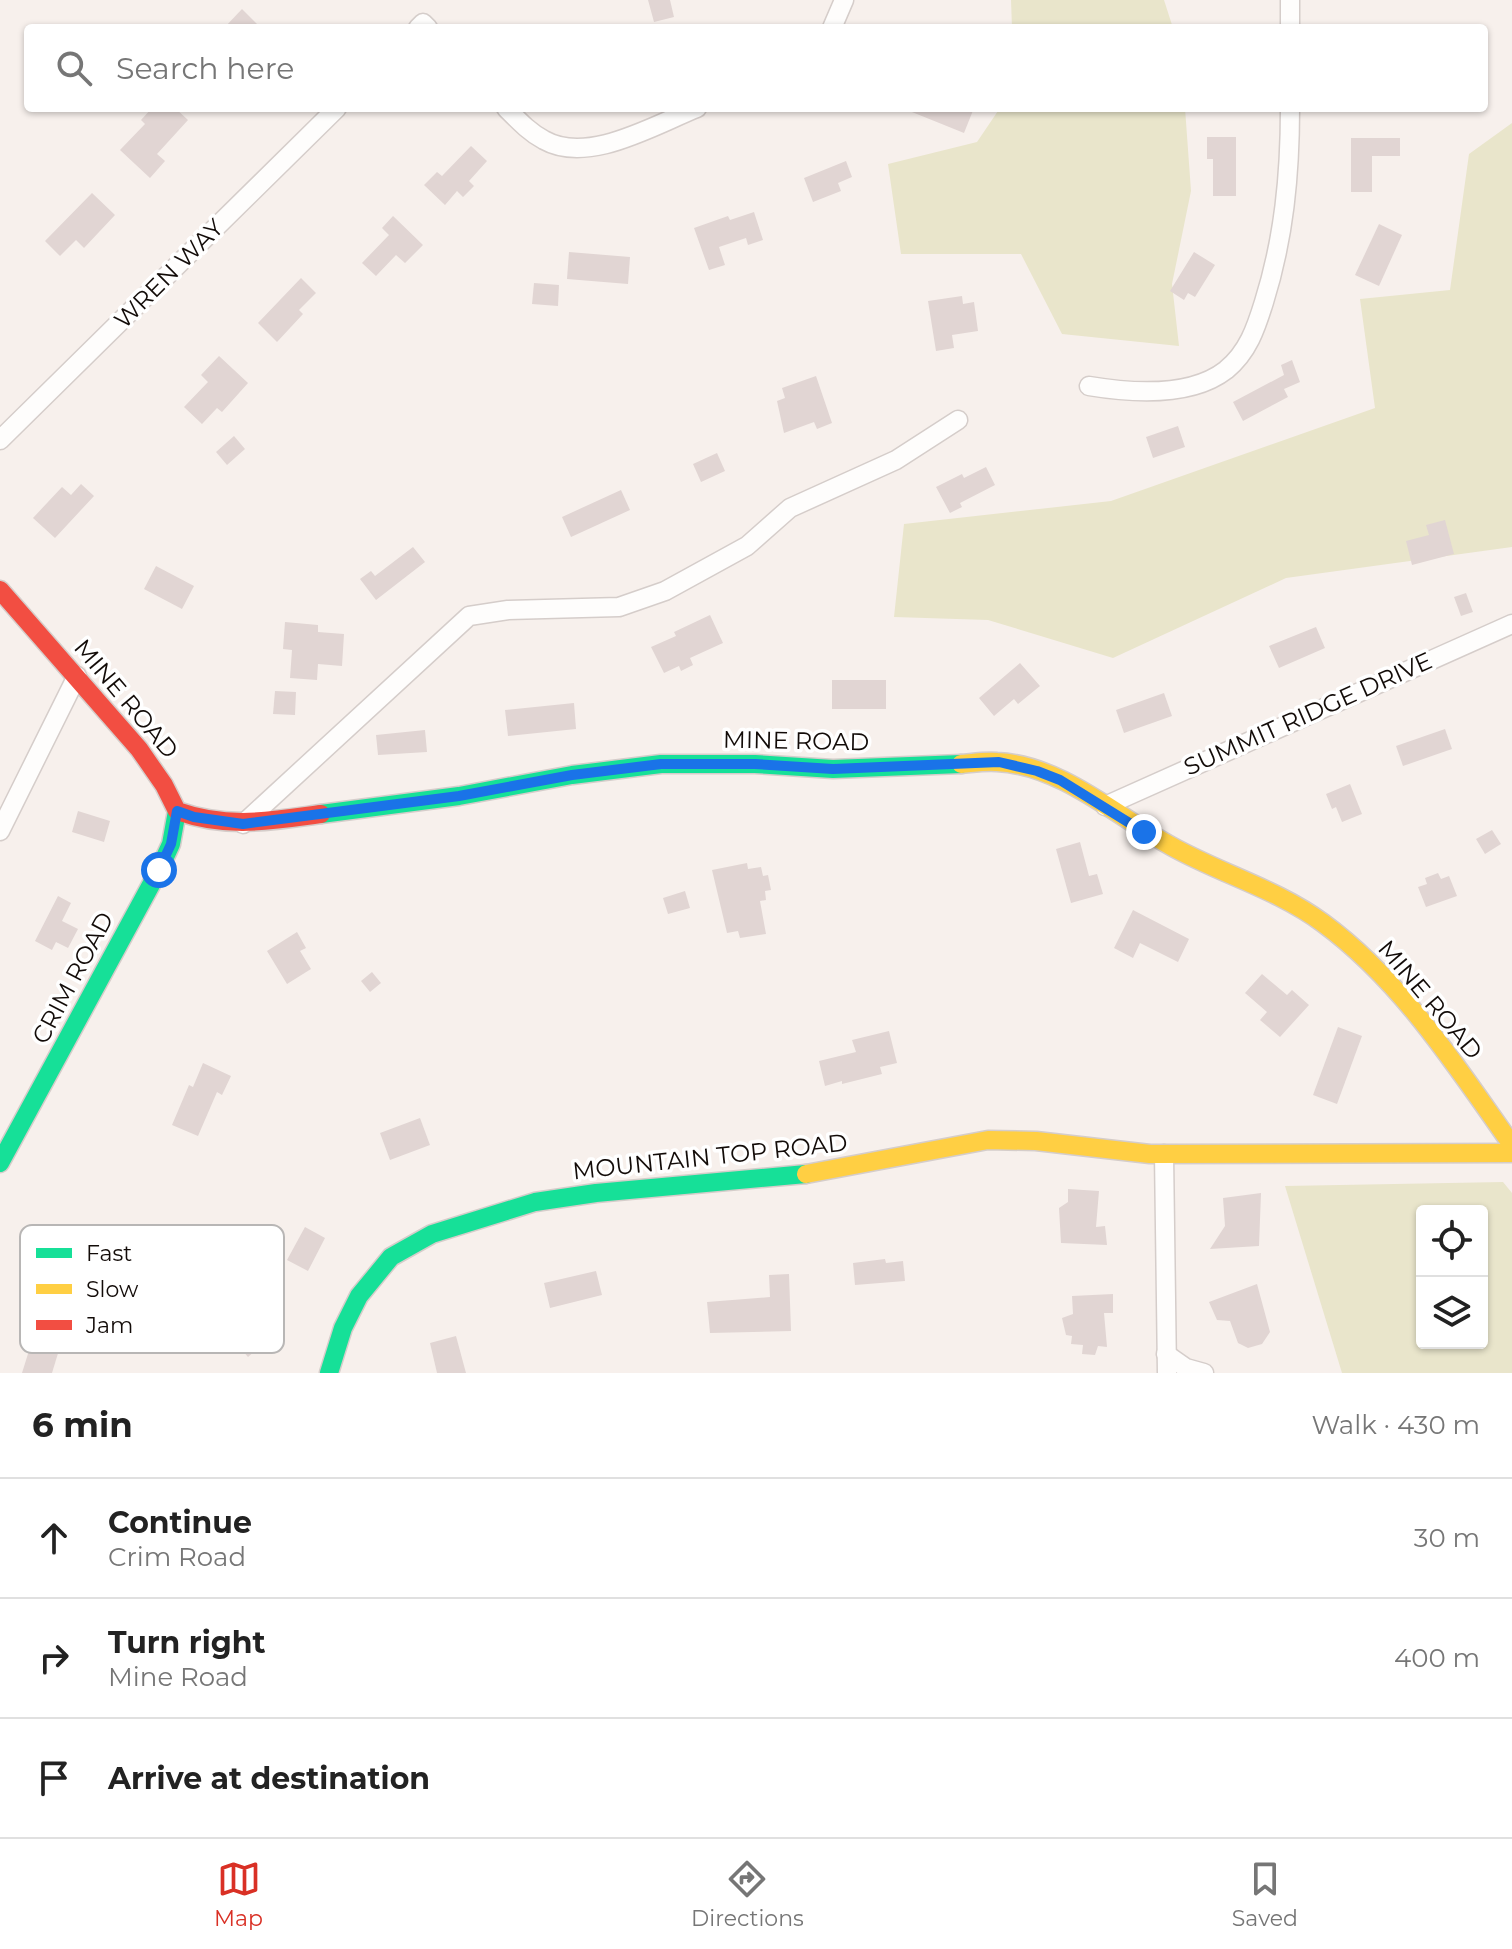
<!DOCTYPE html>
<meta charset="utf-8">
<style>
:root{--surface:#fff;--page:#f6f6f6;--text:#222;--muted:#767676;--line:#e0e0e0;--accent:#d93025}
body{margin:0;font-family:Montserrat,sans-serif;background:var(--page);color:var(--text)}
.controls{position:absolute;right:24px;bottom:24px;display:grid;overflow:hidden;border-radius:8px;box-shadow:0 2px 6px #0004}
.controls button{width:72px;height:72px;display:grid;place-items:center;padding:0;border:0;border-bottom:2px solid var(--line);background:var(--surface);color:var(--text);font:40px sans-serif}
.stop{position:absolute;width:24px;height:24px;margin:-18px;border:6px solid #1a73e8;border-radius:50%;background:#fff}
.stop.end{background:#1a73e8;border-color:#fff;box-shadow:0 2px 8px #0008}
.list{margin:0;padding:0;list-style:none}
h2{display:flex;justify-content:space-between;align-items:center;height:104px;margin:0;padding:0 32px;font-size:34px}
h2 small{font-size:26px;font-weight:400;color:var(--muted)}
.list li{display:grid;grid-template-columns:52px 1fr auto;gap:24px;align-items:center;box-sizing:border-box;height:120px;padding:0 32px;border-top:2px solid var(--line)}
.list b{display:block;font-size:30px;white-space:nowrap}
.list p{margin:0;font-size:26px;white-space:nowrap;color:var(--muted)}
.list em{font-size:26px;font-style:normal;color:var(--muted)}
.icon{flex:none;width:44px;height:44px;fill:none;stroke:currentColor;stroke-width:2;stroke-linecap:round;stroke-linejoin:round}
.map{position:relative;flex:none;width:1512px;height:1373px;overflow:hidden}
.search{position:absolute;background:var(--surface);box-shadow:0 2px 6px #0004;left:24px;right:24px;top:24px;height:88px;display:flex;align-items:center;gap:20px;box-sizing:border-box;padding:0 28px;border-radius:8px;color:var(--muted);font-size:30px}
.sheet{height:464px;background:var(--surface)}
nav{display:flex;justify-content:space-around;align-items:center;box-sizing:border-box;height:112px;border-top:2px solid var(--line);background:var(--surface);font-size:22px;color:var(--muted)}
nav a{display:grid;justify-items:center;gap:4px}
nav .on{color:var(--accent)}
.map>svg:first-child{display:block}
.green{fill:#e9e5cb;fill-rule:evenodd}
.building{fill:#e1d5d3}
.lines{fill:none;stroke-linecap:round;stroke-linejoin:round}
.street-casing{stroke:#d5cdca;stroke-width:21}
.fast-casing{stroke:#d5cdca;stroke-width:21}
.slow-casing{stroke:#d5cdca;stroke-width:21}
.jam-casing{stroke:#d5cdca;stroke-width:21}
.street{stroke:#fefdfc;stroke-width:18}
.fast{stroke:#16e098;stroke-width:18}
.slow{stroke:#ffcf43;stroke-width:18}
.jam{stroke:#f24e42;stroke-width:18}
.route{stroke:#1a73e8;stroke-width:10}
.labels{text-anchor:middle;stroke-width:7;stroke-linejoin:round;paint-order:stroke}
.street-label{font-size:24px;fill:#120b08;stroke:#fff}
.key{fill:#fff;stroke:#b8b6b5;stroke-width:2}
.key-label{font-size:22px;fill:#120b08}
</style>
<div class="map">
<svg width="1512" height="1373" viewBox="0 0 1512 1373">
<rect width="100%" height="100%" fill="#f7f0ec"/>
<g class="green">
<polygon points="1011,0 1164,0 1173,28 1012,28"/>
<polygon points="1000,108 1185,108 1191,191 1172,284 1179,346 1062,334 1021,254 901,254 888,164 977,142"/>
<polygon points="1512,123 1512,547 1286,578 1113,658 988,620 894,617 904,524 1111,501 1375,408 1360,299 1450,290 1469,154"/>
<path d="M1503 1182 1512 1193V1373H1342L1285 1186ZM1422 1211H1482V1343H1422Z"/>
</g>
<g class="building">
<polygon points="648,0 670,0 674,17 654,22"/>
<polygon points="242,9 261,28 224,28"/>
<polygon points="152,108 175,108 188,120 157,154 165,161 150,178 120,150 145,124 141,120"/>
<polygon points="902,108 974,108 964,133"/>
<polygon points="1207,137 1236,137 1236,196 1213,196 1213,159 1207,159"/>
<polygon points="1351,138 1400,138 1400,156 1372,156 1372,192 1351,192"/>
<polygon points="471,146 487,161 469,181 474,186 463,197 457,191 445,205 424,185 437,172 442,176"/>
<polygon points="846,161 852,177 838,183 841,191 813,202 804,178"/>
<polygon points="92,193 115,215 84,248 76,240 60,256 45,241"/>
<polygon points="754,212 763,240 748,245 746,238 719,247 725,265 709,270 694,228 728,216 730,220"/>
<polygon points="393,216 423,245 405,263 396,255 376,276 362,263 389,235 382,228"/>
<polygon points="1379,224 1402,235 1379,286 1355,275"/>
<polygon points="569,252 630,257 628,284 567,279"/>
<polygon points="1194,252 1215,265 1195,297 1188,293 1184,300 1170,291"/>
<polygon points="301,278 316,293 299,310 303,314 277,342 258,323"/>
<polygon points="534,283 559,285 558,306 532,304"/>
<polygon points="962,296 963,304 974,302 978,331 952,335 954,348 936,351 928,301"/>
<polygon points="219,356 248,383 222,412 217,408 202,424 184,407 208,382 201,375"/>
<polygon points="1292,360 1300,382 1284,389 1288,397 1243,421 1233,402 1284,375 1281,365"/>
<polygon points="816,376 832,423 817,429 814,422 784,433 777,401 785,398 782,388"/>
<polygon points="1178,426 1185,447 1153,458 1146,437"/>
<polygon points="234,436 245,449 227,465 216,452"/>
<polygon points="717,453 725,471 701,482 693,464"/>
<polygon points="986,467 995,485 960,503 962,507 950,513 936,487 962,474 964,478"/>
<polygon points="81,484 94,496 55,538 33,518 62,487 71,495"/>
<polygon points="621,490 630,510 571,537 562,517"/>
<polygon points="1445,520 1454,554 1412,565 1406,541 1429,535 1426,525"/>
<polygon points="413,547 425,562 376,600 360,579 371,571 375,576"/>
<polygon points="156,566 194,586 182,609 144,589"/>
<polygon points="1466,593 1473,612 1461,616 1454,597"/>
<polygon points="710,615 723,643 690,658 693,665 681,671 679,666 664,673 651,647 676,636 674,632"/>
<polygon points="285,622 318,625 318,632 344,634 342,666 318,664 317,680 290,678 292,650 283,649"/>
<polygon points="1316,627 1325,648 1279,668 1269,646"/>
<polygon points="1020,663 1040,686 1018,704 1014,699 994,716 979,698"/>
<rect x="832" y="680" width="54" height="29"/>
<polygon points="275,691 296,692 295,715 273,714"/>
<polygon points="1164,693 1172,716 1124,733 1116,710"/>
<polygon points="574,703 576,729 508,736 505,710"/>
<polygon points="1445,729 1452,749 1403,766 1396,746"/>
<polygon points="425,730 427,752 378,755 376,735"/>
<polygon points="1350,784 1362,814 1342,822 1336,807 1332,809 1326,794"/>
<polygon points="78,811 110,821 104,842 72,832"/>
<polygon points="1492,830 1501,844 1485,854 1476,839"/>
<polygon points="1080,842 1089,876 1097,874 1103,894 1071,903 1056,849"/>
<polygon points="747,863 748,869 761,867 763,876 768,875 771,890 765,891 766,900 760,901 766,934 740,938 738,931 727,933 712,870"/>
<polygon points="1438,873 1441,879 1449,876 1457,896 1426,907 1418,887 1427,884 1425,878"/>
<polygon points="685,891 690,908 668,914 663,898"/>
<polygon points="58,896 71,903 62,921 78,929 68,948 56,942 52,950 35,941"/>
<polygon points="1133,910 1189,939 1178,962 1140,943 1133,958 1114,948"/>
<polygon points="297,932 306,948 300,951 311,969 287,984 267,951"/>
<polygon points="372,972 381,983 370,992 361,981"/>
<polygon points="1262,974 1287,995 1292,990 1309,1005 1280,1037 1260,1020 1267,1012 1245,993"/>
<polygon points="1338,1027 1362,1036 1337,1104 1313,1095"/>
<polygon points="889,1031 897,1063 880,1067 882,1074 842,1084 842,1081 825,1086 819,1061 856,1052 852,1040"/>
<polygon points="203,1063 231,1076 222,1095 217,1092 198,1136 172,1125 189,1085 193,1087"/>
<polygon points="420,1118 430,1145 390,1160 380,1133"/>
<polygon points="1068,1189 1099,1191 1096,1227 1105,1226 1107,1245 1061,1243 1059,1208 1068,1202"/>
<polygon points="1261,1193 1259,1246 1210,1249 1225,1226 1223,1198"/>
<polygon points="94,1224 110,1243 75,1272 59,1254"/>
<polygon points="305,1227 325,1238 308,1271 287,1260"/>
<polygon points="885,1259 886,1263 903,1261 905,1281 855,1285 853,1263"/>
<polygon points="596,1271 602,1295 550,1308 544,1283"/>
<polygon points="789,1274 791,1331 710,1333 707,1302 770,1297 769,1275"/>
<polygon points="1257,1284 1270,1332 1262,1344 1248,1348 1238,1343 1230,1321 1217,1320 1209,1302"/>
<polygon points="1113,1294 1113,1313 1104,1313 1107,1347 1098,1346 1095,1355 1082,1354 1083,1345 1071,1344 1072,1336 1066,1335 1062,1318 1073,1314 1072,1296"/>
<polygon points="238,1297 268,1331 259,1339 264,1343 248,1357 229,1335 215,1348 200,1330"/>
<polygon points="456,1336 466,1373 437,1373 430,1343"/>
<polygon points="32,1341 59,1350 52,1373 22,1373"/>
</g>
<g class="lines">
<defs>
<g id="street">
<polyline points="418,28 423,23 428,28"/>
<polyline points="832,28 844,0"/>
<polyline points="1290,28 1290,0"/>
<path d="M506 108C518 120 529 132 544 140 588 165 654 125 697 108"/>
<path d="M1089 386C1131 393 1190 398 1226 370 1248 352 1256 328 1264 302 1284 238 1290 175 1290 108"/>
<polyline points="0,440 337,108"/>
<polyline points="1105,806 1512,624"/>
<polyline points="243,824 469,616 508,610 619,607 665,591 747,546 790,508 896,460 958,420"/>
<polyline points="0,831 77,676"/>
<polyline points="1164,1154 1167,1373"/>
<polyline points="1166,1354 1186,1368 1204,1373"/>
</g>
<g id="fast">
<polyline points="321,814 459,796 572,775 661,764 755,764 833,769 961,764"/>
<polyline points="0,1163 159,870 171,844 177,811"/>
<polyline points="329,1373 343,1328 359,1296 391,1257 432,1234 535,1202 596,1193 806,1174"/>
</g>
<g id="slow">
<path d="M961 764C973 763 985 761 997 762 1062 765 1117 817 1171 846 1221 874 1277 889 1323 923 1402 981 1456 1066 1512 1145"/>
<polyline points="806,1174 988,1140 1036,1141 1150,1154 1512,1153"/>
</g>
<path id="jam" d="M0 590 139 749 164 785 177 811C228 829 269 821 321 814"/>
</defs>
<use href="#street" class="street-casing"/>
<use href="#fast" class="fast-casing"/>
<use href="#slow" class="slow-casing"/>
<use href="#jam" class="jam-casing"/>
<use href="#street" class="street"/>
<use href="#fast" class="fast"/>
<use href="#slow" class="slow"/>
<use href="#jam" class="jam"/>
</g>
<g class="lines">
<polyline class="route" points="159,870 171,844 177,811 194,817 243,824 459,796 572,775 661,764 755,764 833,769 999,762 1037,771 1060,780 1144,832"/>
</g>
<g class="labels">
<g class="street-label">
<text transform="translate(169 274) rotate(-45)" y="8">WREN WAY</text>
<text transform="translate(126 699) rotate(50)" y="8">MINE ROAD</text>
<text transform="translate(1308 714) rotate(-24)" y="8">SUMMIT RIDGE DRIVE</text>
<text transform="translate(796 741) rotate(1)" y="8">MINE ROAD</text>
<text transform="translate(73 978) rotate(-62)" y="8">CRIM ROAD</text>
<text transform="translate(1430 1000) rotate(50)" y="8">MINE ROAD</text>
<text transform="translate(710 1157) rotate(-6)" y="8">MOUNTAIN TOP ROAD</text>
</g>
</g>
<rect x="20" y="1225" width="264" height="128" rx="12" class="key"/>
<rect x="36" y="1248" width="36" height="10" fill="#16e098"/>
<rect x="36" y="1284" width="36" height="10" fill="#ffcf43"/>
<rect x="36" y="1320" width="36" height="10" fill="#f24e42"/>
<g class="key-label">
<text x="86" y="1261">Fast</text>
<text x="86" y="1297">Slow</text>
<text x="86" y="1333">Jam</text>
</g>
</svg>
<div class="controls">
<button><svg class="icon" aria-label="locate" viewBox="0 0 24 24"><circle cx="12" cy="12" r="6"/><path d="M12 2v4M12 18v4M2 12h4M18 12h4"/></svg></button>
<button><svg class="icon" aria-label="layers" viewBox="0 0 24 24"><path d="M12 4l9 5-9 5-9-5zM3 14l9 5 9-5"/></svg></button>
</div>
<div class="stop" style="left:159px;top:870px"></div>
<div class="stop end" style="left:1144px;top:832px"></div>
<div class="search"><svg class="icon" aria-label="search" viewBox="0 0 24 24"><circle cx="10" cy="10" r="6"/><path d="M15 15l6 6"/></svg>Search here</div>
</div>
<section class="sheet">
<h2>6 min<small>Walk · 430 m</small></h2>
<ul class="list">
<li><svg class="icon" aria-label="ahead" viewBox="0 0 24 24"><path d="M12 20V5M6 11l6-6 6 6"/></svg><div><b>Continue</b><p>Crim Road</p></div><em>30 m</em></li>
<li><svg class="icon" aria-label="right" viewBox="0 0 24 24"><path d="M7 20v-9h11M14 6l5 5-5 5"/></svg><div><b>Turn right</b><p>Mine Road</p></div><em>400 m</em></li>
<li><svg class="icon" aria-label="arrive" viewBox="0 0 24 24"><path d="M6 21V4h12l-3 4 3 4H6"/></svg><div><b>Arrive at destination</b></div></li>
</ul>
</section>
<nav>
<a class="on"><svg class="icon" aria-label="map" viewBox="0 0 24 24"><path d="M3 6l6-2 6 2 6-2v14l-6 2-6-2-6 2zM9 4v14M15 6v14"/></svg>Map</a>
<a><svg class="icon" aria-label="directions" viewBox="0 0 24 24"><path d="M12 3l9 9-9 9-9-9zM9 14v-3h6M13 9l2 2-2 2"/></svg>Directions</a>
<a><svg class="icon" aria-label="saved" viewBox="0 0 24 24"><path d="M7 4h10v16l-5-4-5 4z"/></svg>Saved</a>
</nav>
